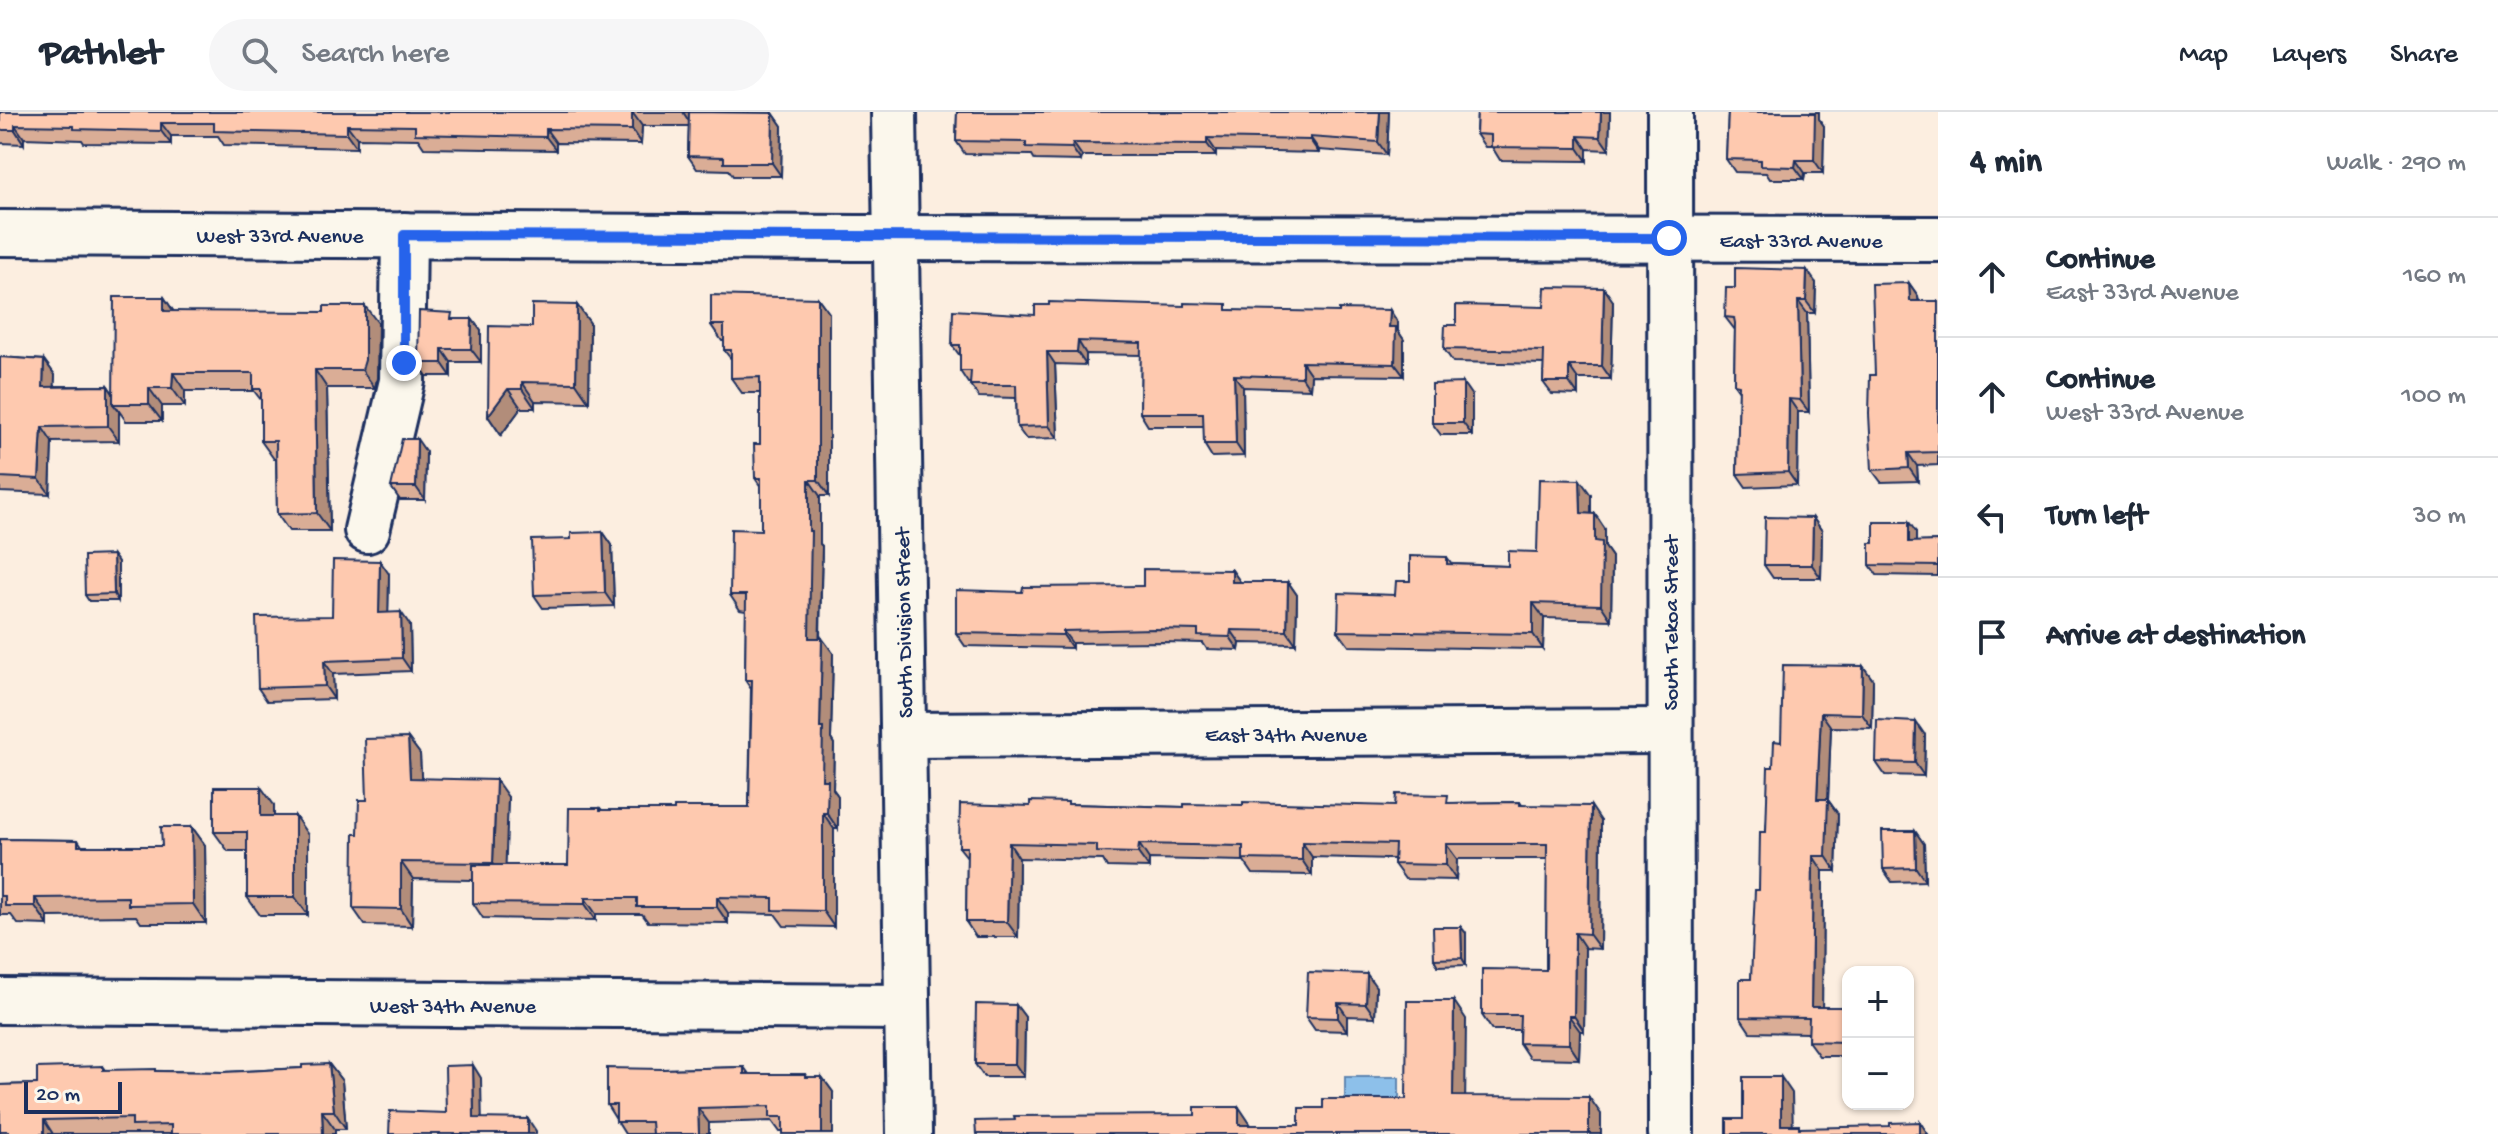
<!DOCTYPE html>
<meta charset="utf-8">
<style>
:root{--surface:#fff;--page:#f6f6f7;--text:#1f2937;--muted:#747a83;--line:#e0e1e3}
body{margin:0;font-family:"Gochi Hand",sans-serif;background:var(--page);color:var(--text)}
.controls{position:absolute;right:24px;bottom:24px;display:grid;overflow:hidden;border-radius:16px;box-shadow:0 2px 6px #0004}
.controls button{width:72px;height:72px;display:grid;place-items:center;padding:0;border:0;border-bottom:2px solid var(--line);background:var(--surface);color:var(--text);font:40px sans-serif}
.scale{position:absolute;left:24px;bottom:20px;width:98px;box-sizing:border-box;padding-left:8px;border:4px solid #1b2f5e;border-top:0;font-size:22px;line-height:28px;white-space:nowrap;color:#1b2f5e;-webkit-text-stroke:6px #fbf7ec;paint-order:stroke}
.stop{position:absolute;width:24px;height:24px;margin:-18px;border:6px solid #2563eb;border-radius:50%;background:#fff}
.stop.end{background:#2563eb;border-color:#fff;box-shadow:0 2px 8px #0008}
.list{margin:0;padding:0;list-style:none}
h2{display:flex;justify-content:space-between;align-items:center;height:104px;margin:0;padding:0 32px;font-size:34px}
h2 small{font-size:26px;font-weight:400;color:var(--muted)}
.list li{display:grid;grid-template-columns:52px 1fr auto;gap:24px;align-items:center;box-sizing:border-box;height:120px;padding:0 32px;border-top:2px solid var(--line)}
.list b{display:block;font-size:30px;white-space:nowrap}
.list p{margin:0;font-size:26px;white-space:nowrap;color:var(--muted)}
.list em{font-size:26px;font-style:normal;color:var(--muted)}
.icon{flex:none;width:44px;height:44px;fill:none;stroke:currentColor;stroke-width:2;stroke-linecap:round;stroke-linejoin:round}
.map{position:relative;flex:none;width:1938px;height:1022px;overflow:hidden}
header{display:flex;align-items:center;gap:48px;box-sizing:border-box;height:112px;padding:0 40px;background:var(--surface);border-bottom:2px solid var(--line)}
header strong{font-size:38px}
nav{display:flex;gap:44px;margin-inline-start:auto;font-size:28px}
.search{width:560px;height:72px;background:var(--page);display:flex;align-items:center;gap:20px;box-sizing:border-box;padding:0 28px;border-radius:44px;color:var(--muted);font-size:30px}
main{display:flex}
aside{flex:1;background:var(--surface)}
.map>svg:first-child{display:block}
.water{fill:#8dc0ea;stroke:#5f86b2;stroke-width:2}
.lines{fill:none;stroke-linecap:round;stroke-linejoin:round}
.minor-casing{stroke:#1b2f5e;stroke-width:50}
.minor{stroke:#fbf7ec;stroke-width:44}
.wall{fill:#daad96;stroke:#1b2f5e;stroke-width:2}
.shaded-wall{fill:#b28d7a;stroke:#1b2f5e;stroke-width:2}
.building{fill:#fec9af;stroke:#1b2f5e;stroke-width:2}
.route{stroke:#2563eb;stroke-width:10}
.labels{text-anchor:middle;stroke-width:6;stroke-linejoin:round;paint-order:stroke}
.street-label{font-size:22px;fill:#1b2f5e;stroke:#fbf7ec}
</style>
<header>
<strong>Pathlet</strong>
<div class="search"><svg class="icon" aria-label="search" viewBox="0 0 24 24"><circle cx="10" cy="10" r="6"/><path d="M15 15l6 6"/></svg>Search here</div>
<nav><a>Map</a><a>Layers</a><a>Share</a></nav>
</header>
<main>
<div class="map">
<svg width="1938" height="1022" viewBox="0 0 1938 1022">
<rect width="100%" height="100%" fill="#fceee0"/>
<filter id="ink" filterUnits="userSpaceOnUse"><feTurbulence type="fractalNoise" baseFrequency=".0125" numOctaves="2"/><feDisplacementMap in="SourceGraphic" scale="16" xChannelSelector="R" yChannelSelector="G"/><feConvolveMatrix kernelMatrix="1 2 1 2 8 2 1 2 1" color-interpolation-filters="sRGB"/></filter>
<g filter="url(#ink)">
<polygon class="water" points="1345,965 1399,965 1399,992 1345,993"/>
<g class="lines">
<defs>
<g id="minor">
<polyline points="894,0 909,1022"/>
<polyline points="1670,0 1671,1022"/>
<polyline points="0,121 859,126 1938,127"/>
<polyline points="367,418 402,269 404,123"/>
<polyline points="904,623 1669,619"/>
<polyline points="0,889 907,895"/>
</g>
</defs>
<use href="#minor" class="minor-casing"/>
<use href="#minor" class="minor"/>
</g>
<g class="wall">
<polygon points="0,0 728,0 773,1 782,14 781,64 733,64 729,58 697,57 688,44 689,14 642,14 641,32 556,31 556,38 424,36 418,27 357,26 357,36 224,33 218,24 171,24 171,32 84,31 82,28 24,26 24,32 0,31"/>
<polygon points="957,0 1389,0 1387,43 1319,38 1319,41 1216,39 1216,44 1082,44 1081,49 1035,48 1032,43 965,42 956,29"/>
<polygon points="1477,0 1610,0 1609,38 1587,37 1587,49 1500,48 1492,35 1485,35 1476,22"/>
<polygon points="1728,0 1819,0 1819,7 1824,14 1823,61 1805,61 1804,67 1770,67 1766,61 1735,60 1726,47"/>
<polygon points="1816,171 1815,201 1807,201 1809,300 1798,300 1797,373 1746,375 1737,362 1739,279 1734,272 1735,218 1725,205"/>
<polygon points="1909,171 1918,184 1919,189 1938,189 1938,353 1917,354 1918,369 1881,370 1872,358 1875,263"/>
<polygon points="164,185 173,199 378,211 377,266 375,276 327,276 330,419 289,419 277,402 276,347 274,347 261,329 261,288 254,279 185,279 185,294 162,294 162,309 126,309 119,299 119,329 52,330 50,382 0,380 0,245 44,248 55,263 54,274 108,274 113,282"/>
<polygon points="818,186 829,201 829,384 820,384 820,432 822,434 820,526 833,541 831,627 834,632 833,677 838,684 838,717 834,717 834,815 784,814 775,802 728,801 728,811 648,810 642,802 596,802 596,808 483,806 473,791 473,768 413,767 412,814 365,813 353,796 358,722 367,688 408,626 420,642 421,666 508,685 505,753 568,753 600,696 602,698 674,698 749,695 751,577 745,568 746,499 740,498 730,483 761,418 761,375 755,366 760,332 760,281 742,281 731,266 731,247 724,238 724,229 722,229 711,213"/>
<polygon points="1613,189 1611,267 1578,267 1578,283 1552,282 1543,270 1544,252 1453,250 1444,237 1456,213 1544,195"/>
<polygon points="577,193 590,211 589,290 535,289 535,296 521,296 501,323 488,304 532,215"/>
<polygon points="1231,198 1398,211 1398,219 1404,228 1404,264 1311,263 1310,277 1243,275 1244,344 1212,345 1204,332 1204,314 1148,314 1140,301 1141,243 1086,242 1086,253 1055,252 1058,326 1026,327 1017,315 1016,286 979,285 970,273 970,271 968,271 960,259 960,244 952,233 1035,203"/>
<polygon points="456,207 472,207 481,219 481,250 451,250 451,264 427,264 418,251"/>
<polygon points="1472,284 1472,323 1441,323 1432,311"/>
<polygon points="426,340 425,388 400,388 391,375"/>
<polygon points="1591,383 1591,402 1605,417 1605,435 1612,445 1611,508 1544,506 1543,537 1349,534 1338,519 1395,483 1410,469 1447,445 1452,452 1508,454 1537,440"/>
<polygon points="1813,406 1822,419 1821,466 1773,466 1764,453"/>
<polygon points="603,420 612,433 614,494 543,496 534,483 571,427"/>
<polygon points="1916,420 1916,430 1938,429 1938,464 1877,463 1870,453 1874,431"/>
<polygon points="113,443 118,450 118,489 89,489 85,483"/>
<polygon points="1232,458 1240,470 1288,470 1297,483 1296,532 1240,531 1239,538 1207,537 1203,531 1163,530 1072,531 1072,536 965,534 956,521 1022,480 1143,474"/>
<polygon points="389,462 388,501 410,513 411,559 333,562 334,587 267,589 258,576 332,504"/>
<polygon points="1863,554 1873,568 1872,616 1831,615 1828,688 1838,702 1836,759 1823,759 1822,895 1846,895 1848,899 1848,944 1819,944 1808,929 1808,921 1750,920 1740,905 1751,867 1759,778 1773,655 1781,630"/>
<polygon points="1925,623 1924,664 1885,663 1876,650"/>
<polygon points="1520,690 1522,693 1601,709 1600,837 1585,836 1584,919 1580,919 1579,947 1529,946 1519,931 1519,918 1492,918 1482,903 1546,858 1547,747 1457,747 1456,768 1405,767 1394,752 1394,747 1312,745 1312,763 1253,762 1244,749 1149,747 1149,756 1107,755 1103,748 1019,746 1018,825 976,825 966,810 967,745 959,735 1070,692 1184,695 1395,694 1453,691"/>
<polygon points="274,693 274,704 308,723 308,803 260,803 247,785 247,739 228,739 214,720"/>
<polygon points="192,715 205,733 206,811 141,811 136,804 48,805 48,813 18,812 11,803 0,803 0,727 78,728 82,734 162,734"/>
<polygon points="1915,719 1924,732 1925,769 1892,770 1883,757"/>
<polygon points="1466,821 1466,853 1438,854 1434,847"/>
<polygon points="1376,875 1375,905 1347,904 1347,919 1315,918 1306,905"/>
<polygon points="1016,893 1025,905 1024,965 984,965 975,952"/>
<polygon points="329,952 342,969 346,1017 335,1017 335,1022 0,1022 0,973 37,972 103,954 106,958 224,960 302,956"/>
<polygon points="744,955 749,962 805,962 807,965 822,965 833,980 783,1020 780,1020 772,1009 709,1011 709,1022 625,1022 607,993 663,957"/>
</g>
<g class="shaded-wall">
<polygon points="632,0 642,14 641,32 632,18"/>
<polygon points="683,0 693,0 692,14"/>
<polygon points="1380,0 1389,0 1387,43 1378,30"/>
<polygon points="1601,0 1610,0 1609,38 1600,25"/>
<polygon points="1810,0 1819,0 1819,7 1824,14 1823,61 1814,48"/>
<polygon points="773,1 782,14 781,64 772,51"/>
<polygon points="161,11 171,24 171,32 161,19"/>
<polygon points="15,13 24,26 24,32 15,18"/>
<polygon points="347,13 357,26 357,36 347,22"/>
<polygon points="546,17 556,31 556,38 546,25"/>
<polygon points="1578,24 1587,37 1587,49 1578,36"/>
<polygon points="1310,25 1319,38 1319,41 1310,28"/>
<polygon points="1207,26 1216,39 1216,44 1207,32"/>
<polygon points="1073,31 1082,44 1081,49 1072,36"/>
<polygon points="1796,48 1805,61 1804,67 1795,55"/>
<polygon points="1807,158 1816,171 1815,201 1806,189"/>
<polygon points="1909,171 1918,184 1919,202 1910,189"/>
<polygon points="1604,176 1613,189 1611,267 1602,254"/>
<polygon points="164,185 176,203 164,199"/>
<polygon points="818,186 829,201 829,384 818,368"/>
<polygon points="1798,189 1807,201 1809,300 1800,288"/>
<polygon points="577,193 590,211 589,290 576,271"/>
<polygon points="365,194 378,211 377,266 375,276 362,258"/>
<polygon points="1390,198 1398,211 1398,219 1404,228 1404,264 1395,252 1389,215"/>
<polygon points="472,207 481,219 481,250 471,237"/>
<polygon points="1078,229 1086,242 1086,253 1077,240"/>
<polygon points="442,237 451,250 451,264 442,251"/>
<polygon points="1047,240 1055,252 1058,326 1049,314"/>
<polygon points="44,248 55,263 54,290 43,275"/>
<polygon points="1302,250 1311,263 1310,277 1302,265"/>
<polygon points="1569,254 1578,267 1578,283 1569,270"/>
<polygon points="315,258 327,276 330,419 317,401"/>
<polygon points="173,261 185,279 185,294 172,276"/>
<polygon points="1234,263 1243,275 1244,344 1236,332"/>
<polygon points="522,270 535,289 535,296 522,277"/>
<polygon points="1463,271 1472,284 1472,323 1463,311"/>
<polygon points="108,274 118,289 113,292 119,299 119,329 108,314"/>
<polygon points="149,276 162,294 162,309 149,292"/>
<polygon points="508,277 521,296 501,323 488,304"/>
<polygon points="1789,287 1798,300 1797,373 1788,360"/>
<polygon points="42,315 52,330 50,382 39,367"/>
<polygon points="417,327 426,340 425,388 416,375"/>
<polygon points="1908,341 1917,354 1918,369 1909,356"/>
<polygon points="809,368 820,384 820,432 822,434 819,541 809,526"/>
<polygon points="1580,368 1591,383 1591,416 1581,401"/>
<polygon points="1595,402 1605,417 1605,435 1612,445 1611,508 1601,493 1595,429"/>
<polygon points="1813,406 1822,419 1821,466 1812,453"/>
<polygon points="1909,410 1916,420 1916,440 1909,430"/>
<polygon points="603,420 612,433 614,494 605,481"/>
<polygon points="113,443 118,450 118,489 114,482"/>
<polygon points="380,449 389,462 388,514 379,501"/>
<polygon points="1232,458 1241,471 1232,470"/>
<polygon points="1288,470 1297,483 1296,532 1287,519"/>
<polygon points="1533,491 1544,506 1543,537 1533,522"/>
<polygon points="401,500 410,513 411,559 402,546"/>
<polygon points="1231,518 1240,531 1239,538 1230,525"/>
<polygon points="1063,519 1072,531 1072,536 1063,523"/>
<polygon points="822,526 833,541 831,627 834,632 833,677 838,684 838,717 827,701 822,668 820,616"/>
<polygon points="324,549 333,562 334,587 325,574"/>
<polygon points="1863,554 1873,568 1872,616 1862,602"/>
<polygon points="1821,601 1831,615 1828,688 1838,702 1836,759 1826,744 1817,687"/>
<polygon points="1916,610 1925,623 1924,664 1915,651"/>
<polygon points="408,626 420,642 422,683 410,666"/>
<polygon points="496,668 508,685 505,768 493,751"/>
<polygon points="261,675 274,693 274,723 261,704"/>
<polygon points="1591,694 1601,709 1600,837 1589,822"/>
<polygon points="823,701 834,717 834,815 823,799"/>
<polygon points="295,704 308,723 308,803 295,785"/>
<polygon points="192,715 205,733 206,811 193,792"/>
<polygon points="1915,719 1924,732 1925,769 1916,756"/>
<polygon points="1302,730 1312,745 1312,763 1302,748"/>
<polygon points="1009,731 1019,746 1018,825 1007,810"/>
<polygon points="1139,732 1149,747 1149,756 1138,741"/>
<polygon points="1446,732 1457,747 1456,768 1446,753"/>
<polygon points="1813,744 1823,759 1822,910 1811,895"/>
<polygon points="401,750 413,767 412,814 401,797"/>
<polygon points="717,785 728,801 728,811 717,795"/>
<polygon points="35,786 48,805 48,813 35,794"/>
<polygon points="585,786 596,802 596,808 585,792"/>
<polygon points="1461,815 1466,821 1466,853 1462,846"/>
<polygon points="1575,821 1585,836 1584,919 1574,904"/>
<polygon points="1367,862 1376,875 1375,905 1366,892"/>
<polygon points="1454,889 1466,907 1465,1001 1453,984"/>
<polygon points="1338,891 1347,904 1347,919 1338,906"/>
<polygon points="1016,893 1025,905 1024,965 1015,952"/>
<polygon points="1846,895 1848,899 1848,934 1845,930"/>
<polygon points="1569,904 1580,919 1579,947 1569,932"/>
<polygon points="329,952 342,969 346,1017 334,999"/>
<polygon points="473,953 481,966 482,1018 474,1006"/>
<polygon points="822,965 833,980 833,1022 822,1022"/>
<polygon points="1781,965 1792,981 1793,1022 1781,1013"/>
<polygon points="1589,985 1601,1002 1601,1022 1589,1022"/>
<polygon points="1239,995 1251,1013 1239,1013"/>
<polygon points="698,996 709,1011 709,1022 699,1022"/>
<polygon points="322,999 335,1017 335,1022 323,1022"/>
<polygon points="528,1007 536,1019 536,1022 528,1022"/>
<polygon points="44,1008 53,1022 44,1022"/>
<polygon points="1920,1010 1928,1022 1920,1022"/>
</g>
<g class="building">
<polygon points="0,0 632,0 632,18 546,17 546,25 415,22 415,14 347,13 347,22 214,19 214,11 161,11 161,19 74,17 74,14 15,13 15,18 0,18"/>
<polygon points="689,0 773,1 772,51 724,51 724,45 688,44"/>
<polygon points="957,0 1380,0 1378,30 1310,25 1310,28 1207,26 1207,32 1073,31 1072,36 1026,35 1026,30 956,29"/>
<polygon points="1477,0 1601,0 1600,25 1578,24 1578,36 1491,35 1491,23 1476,22"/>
<polygon points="1728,0 1810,0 1810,1 1815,1 1814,48 1796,48 1795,55 1761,54 1761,48 1726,47"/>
<polygon points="1735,156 1807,158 1806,189 1798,189 1800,288 1789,287 1788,360 1737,362 1739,273 1734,272 1735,211 1734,206 1725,205 1726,176 1735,176"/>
<polygon points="1909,171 1910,189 1938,189 1938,340 1908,341 1909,356 1872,358 1869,302 1870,263 1875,263 1872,172"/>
<polygon points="1545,175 1604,176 1602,254 1569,254 1569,270 1543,270 1544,239 1444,237 1445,213 1456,213 1456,193 1544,195"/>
<polygon points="711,183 818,186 818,368 809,368 809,419 811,419 809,526 822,526 820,616 823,616 822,668 828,668 827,701 823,701 823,799 773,798 773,786 717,785 717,795 637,795 637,786 585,786 585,792 473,791 473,753 568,753 569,696 600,696 600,698 674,698 674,695 749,695 752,568 745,568 746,483 730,483 731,417 761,418 761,366 755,366 754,332 760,332 760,265 731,266 731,238 724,238 724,213 711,213"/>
<polygon points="114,185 164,185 164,199 324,200 324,194 365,194 365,248 362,258 315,258 317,401 277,402 276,329 261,329 261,277 253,277 253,261 173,261 172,276 149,276 149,292 113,292"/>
<polygon points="1049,190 1184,194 1184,191 1227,192 1227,198 1339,200 1339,197 1390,198 1389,215 1396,215 1395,252 1302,250 1302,265 1234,263 1236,332 1204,332 1203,301 1140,301 1141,231 1078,229 1077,240 1047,240 1049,314 1017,315 1016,273 970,273 971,259 960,259 960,233 952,233 953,198 1035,203 1035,193 1049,193"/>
<polygon points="532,192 577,193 576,271 522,270 522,277 508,277 488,304 489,214 532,215"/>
<polygon points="419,199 452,201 451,207 472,207 471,237 442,237 442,251 418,251"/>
<polygon points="0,245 44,248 43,275 108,274 108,314 42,315 39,367 0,365"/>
<polygon points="1463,271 1463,311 1432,311 1432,272"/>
<polygon points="402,327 417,327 416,375 391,375"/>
<polygon points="1539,367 1580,368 1581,401 1595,402 1595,429 1602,430 1601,493 1533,491 1533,522 1338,519 1339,481 1395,483 1396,469 1410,469 1410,444 1447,445 1447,452 1508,454 1508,439 1537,440"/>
<polygon points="1765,405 1813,406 1812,453 1764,453"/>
<polygon points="1874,410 1909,410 1909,430 1938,429 1938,454 1870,453 1870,431 1874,431"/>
<polygon points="603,420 605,481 534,483 532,428 571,427 571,421"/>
<polygon points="113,443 114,482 85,483 84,444"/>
<polygon points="333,448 380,449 379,501 401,500 402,546 324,549 325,574 258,576 256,505 332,504"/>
<polygon points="1143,457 1232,458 1232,470 1288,470 1287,519 1231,518 1230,525 1198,524 1198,518 1154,517 1063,519 1063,523 956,521 956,478 1022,480 1023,475 1143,474"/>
<polygon points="1783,553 1863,554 1862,602 1821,601 1817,687 1828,687 1826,744 1813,744 1811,895 1846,895 1845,930 1808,929 1809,906 1740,905 1740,867 1751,867 1755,778 1759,778 1760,720 1766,720 1768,655 1773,655 1774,629 1781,630"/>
<polygon points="1877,608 1916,610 1915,651 1876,650"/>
<polygon points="408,626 410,666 496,668 493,751 401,750 401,797 353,796 354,722 358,722 359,688 367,688 365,627"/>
<polygon points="214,675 261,675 261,704 295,704 295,785 247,785 247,720 214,720"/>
<polygon points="1396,682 1448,683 1447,691 1520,690 1520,693 1591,694 1589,822 1575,821 1574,904 1569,904 1569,932 1519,931 1520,903 1482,903 1482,857 1546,858 1547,732 1446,732 1446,753 1394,752 1395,732 1302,730 1302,748 1243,747 1243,734 1139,732 1138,741 1097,740 1097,733 1009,731 1007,810 966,810 967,735 959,735 960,692 1030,694 1030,689 1068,690 1068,692 1184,695 1184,692 1243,693 1243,690 1395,694"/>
<polygon points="161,715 192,715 193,792 128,793 128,785 35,786 35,794 5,794 5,784 0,784 0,727 78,728 78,734 162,734"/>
<polygon points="1882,719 1915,719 1916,756 1883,757"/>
<polygon points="1433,815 1461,815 1462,846 1434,847"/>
<polygon points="1308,860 1367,862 1366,892 1338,891 1338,906 1306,905"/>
<polygon points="1407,889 1454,889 1453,984 1589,985 1589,1022 976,1022 975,1009 1015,1008 1014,1004 1195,1003 1195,995 1239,995 1239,1013 1299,1013 1299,996 1323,996 1323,987 1406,987"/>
<polygon points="976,892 1016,893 1015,952 975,952"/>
<polygon points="329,952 334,999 322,999 323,1022 171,1022 171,1013 132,1014 132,1006 44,1008 44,1022 9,1022 9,1019 0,1019 0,973 37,972 37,956 103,954 103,958 156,957 156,959 224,960 302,956 302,953"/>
<polygon points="473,953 474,1006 528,1007 528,1022 389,1022 390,999 446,1001 445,954"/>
<polygon points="744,955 744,962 805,962 805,965 822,965 822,1022 783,1022 783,1005 770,1005 770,994 698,996 699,1022 652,1022 651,1010 616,1010 616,993 607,993 607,956 663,957"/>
<polygon points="1743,965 1781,965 1781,1013 1799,1013 1799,1016 1890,1014 1890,1011 1920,1010 1920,1022 1727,1022 1727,1007 1743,1007"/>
</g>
</g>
<g class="lines" filter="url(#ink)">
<polyline class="route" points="404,251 404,123 1669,126"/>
</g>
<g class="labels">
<g class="street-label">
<text x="280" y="130">West 33rd Avenue</text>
<text x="1801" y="135">East 33rd Avenue</text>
<text transform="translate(902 511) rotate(-91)" y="8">South Division Street</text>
<text transform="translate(1669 511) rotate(-90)" y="8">South Tekoa Street</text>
<text x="1286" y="629">East 34th Avenue</text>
<text x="453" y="900">West 34th Avenue</text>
</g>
</g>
</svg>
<div class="controls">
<button>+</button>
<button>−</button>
</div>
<div class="scale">20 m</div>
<div class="stop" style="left:1669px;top:126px"></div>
<div class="stop end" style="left:404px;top:251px"></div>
</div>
<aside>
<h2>4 min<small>Walk · 290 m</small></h2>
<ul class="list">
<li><svg class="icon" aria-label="ahead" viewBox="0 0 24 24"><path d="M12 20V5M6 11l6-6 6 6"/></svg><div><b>Continue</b><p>East 33rd Avenue</p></div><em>160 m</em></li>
<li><svg class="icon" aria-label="ahead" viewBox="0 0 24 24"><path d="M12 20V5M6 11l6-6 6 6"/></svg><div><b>Continue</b><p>West 33rd Avenue</p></div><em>100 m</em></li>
<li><svg class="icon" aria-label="left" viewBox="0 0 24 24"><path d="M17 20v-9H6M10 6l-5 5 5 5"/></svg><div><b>Turn left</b></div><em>30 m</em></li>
<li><svg class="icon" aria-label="arrive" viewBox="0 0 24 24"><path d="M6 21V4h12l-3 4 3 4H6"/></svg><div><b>Arrive at destination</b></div></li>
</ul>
</aside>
</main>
